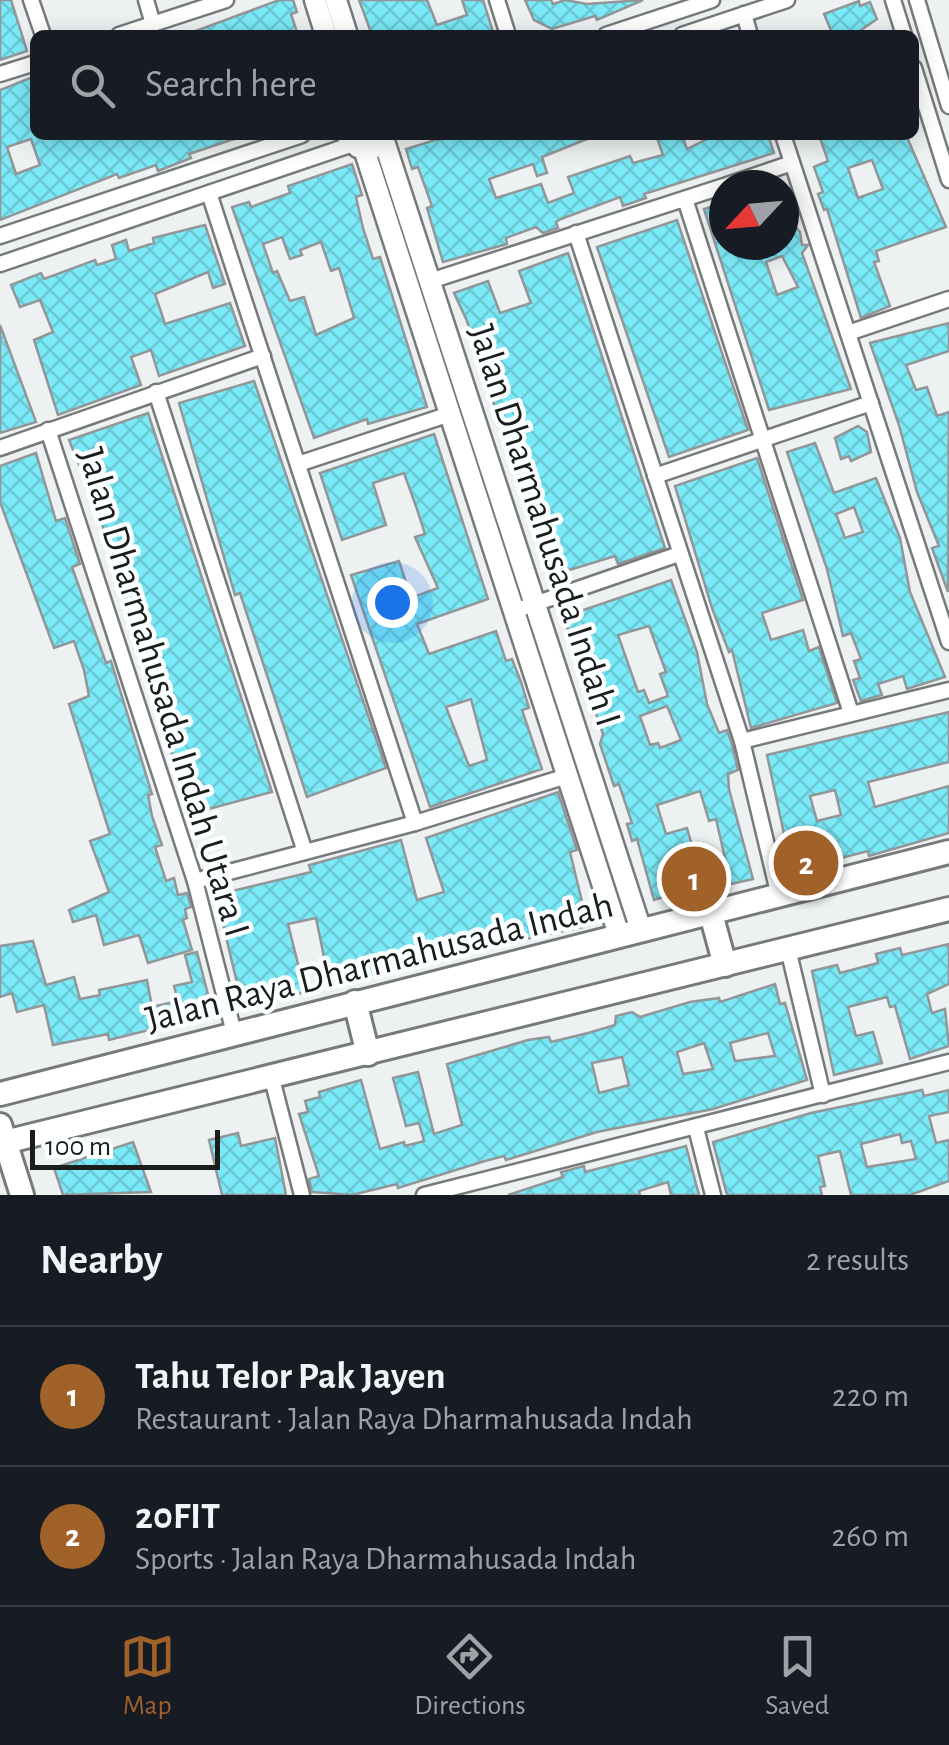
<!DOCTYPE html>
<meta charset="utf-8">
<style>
:root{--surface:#171b24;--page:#242831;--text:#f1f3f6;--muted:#9ea1a6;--line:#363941;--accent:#a16229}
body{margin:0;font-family:"Alegreya Sans",sans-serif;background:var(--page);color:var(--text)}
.compass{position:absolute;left:709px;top:170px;width:90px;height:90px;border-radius:50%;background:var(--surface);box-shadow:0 5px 25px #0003;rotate:244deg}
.scale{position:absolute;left:30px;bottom:25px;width:190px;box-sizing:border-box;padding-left:10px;border:5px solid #1b1c1c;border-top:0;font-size:28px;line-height:35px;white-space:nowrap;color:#1b1c1c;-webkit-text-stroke:8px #fcffff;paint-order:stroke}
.you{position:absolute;left:392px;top:602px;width:35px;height:35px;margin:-25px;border:8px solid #fff;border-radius:50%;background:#1a73e8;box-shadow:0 0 0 15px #1a73e833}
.badge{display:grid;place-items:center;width:65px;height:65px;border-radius:50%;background:var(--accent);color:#fff;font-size:32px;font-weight:700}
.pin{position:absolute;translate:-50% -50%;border:5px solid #fff;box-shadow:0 2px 10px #0006}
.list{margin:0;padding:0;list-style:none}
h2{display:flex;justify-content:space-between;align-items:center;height:130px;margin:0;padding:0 40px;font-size:42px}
h2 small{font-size:32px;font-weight:400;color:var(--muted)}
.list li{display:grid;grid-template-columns:65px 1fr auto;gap:30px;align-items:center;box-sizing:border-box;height:140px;padding:0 40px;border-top:2px solid var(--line)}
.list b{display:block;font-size:38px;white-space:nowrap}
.list p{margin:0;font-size:32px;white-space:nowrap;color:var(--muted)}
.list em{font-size:32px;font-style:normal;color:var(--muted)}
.icon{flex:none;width:55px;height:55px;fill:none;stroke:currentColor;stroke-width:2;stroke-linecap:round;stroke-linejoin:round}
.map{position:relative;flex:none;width:949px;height:1195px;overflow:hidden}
.search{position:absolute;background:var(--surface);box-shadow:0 5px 25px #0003;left:30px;right:30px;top:30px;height:110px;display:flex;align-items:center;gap:25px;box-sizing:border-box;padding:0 35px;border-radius:15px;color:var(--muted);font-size:38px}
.sheet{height:410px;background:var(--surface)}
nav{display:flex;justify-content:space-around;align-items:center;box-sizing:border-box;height:140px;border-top:2px solid var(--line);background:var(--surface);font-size:28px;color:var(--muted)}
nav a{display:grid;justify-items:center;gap:5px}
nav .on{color:var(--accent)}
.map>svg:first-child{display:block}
.building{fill:url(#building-cross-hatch);stroke:#939697;stroke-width:2.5;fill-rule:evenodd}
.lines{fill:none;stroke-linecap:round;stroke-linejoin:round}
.minor-casing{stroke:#777a7b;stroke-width:19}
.secondary-casing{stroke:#777a7b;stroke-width:25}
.primary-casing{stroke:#777a7b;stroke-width:28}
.minor{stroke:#fff;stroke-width:14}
.secondary{stroke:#fff;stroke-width:20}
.primary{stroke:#fff;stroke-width:22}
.labels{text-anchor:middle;stroke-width:9;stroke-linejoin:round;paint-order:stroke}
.street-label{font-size:38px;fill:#1b1c1c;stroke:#fcffff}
</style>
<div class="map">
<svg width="949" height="1195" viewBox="0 0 949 1195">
<defs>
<pattern id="building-cross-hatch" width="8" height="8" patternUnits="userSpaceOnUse" patternTransform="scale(2.5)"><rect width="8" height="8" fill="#7beaf8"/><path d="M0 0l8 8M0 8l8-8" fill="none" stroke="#6ac8d4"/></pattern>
</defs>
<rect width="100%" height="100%" fill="#eef1f2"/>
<g class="building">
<polygon points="0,0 11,0 27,51 0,60"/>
<polygon points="279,0 293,0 297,12 291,14 298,35 185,35"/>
<polygon points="359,0 427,0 437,25 467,15 462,0 483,0 494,35 372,35"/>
<polygon points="525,0 551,0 553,4 565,0 587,4 643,0 597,20 595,16 552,29 534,20"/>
<polygon points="859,1 860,6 870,2 877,19 861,30 863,35 833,35 824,14"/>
<path d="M35 76V135L240 137 189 154 191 158 158 171 156 165 119 178 117 174 0 220V90ZM31 139 40 165 16 174 7 147Z"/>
<polygon points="451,135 597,135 542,157 547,173 537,176 533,164 489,179 496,198 541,184 548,203 574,193 568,177 630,156 633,163 663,155 656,135 682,135 687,149 715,135 768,135 774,153 644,194 646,198 623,206 620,197 561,219 556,222 558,228 543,233 536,227 506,238 507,244 443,262 427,208 432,206 418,167 412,169 406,149"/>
<path d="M819 135H906L946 227 876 251 879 261 874 262 890 306 861 318 827 209 824 210 818 194 823 192 814 167 828 161ZM872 160 883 189 858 198 848 168Z"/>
<path d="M352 164 362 195 356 197 363 228 373 259 380 257 427 407 368 424 367 419 314 438 232 207 249 202 251 207 290 193 288 186ZM282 237 290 259 302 255 300 250 321 242 331 271 339 268 354 318 316 335 304 297 290 301 277 271 273 273 263 244Z"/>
<path d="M724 203V245H784V231L795 226 800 232 802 245H808L802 253 851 389 769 410 704 209ZM782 256 798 287 777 295 766 262Z"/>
<polygon points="677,220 748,430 669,457 597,247"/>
<polygon points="205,225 225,284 213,288 208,272 155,294 165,324 230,303 245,346 159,376 151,350 131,357 141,385 58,415 34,340 53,332 40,300 20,307 11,285 41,273 44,279 95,260 97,265 116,259 112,245 126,240 129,251 154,243 153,238"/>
<polygon points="568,253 665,548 618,564 615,556 550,576 467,321 454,293 488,281 500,313 531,303 519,271"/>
<polygon points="949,323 949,351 906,365 916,390 927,387 937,416 949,412 948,592 932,548 939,546 917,492 899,425 870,343"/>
<polygon points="0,325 36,422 0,433"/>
<polygon points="254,381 386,768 307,797 240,593 235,595 179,403"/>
<polygon points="148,413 272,792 190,814 98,511 69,440"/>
<polygon points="858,426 867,432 871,452 851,461 849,456 841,459 835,438"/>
<path d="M434 434 488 599 417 624 429 654 496 631 506 661 512 659 521 682 529 708 522 710 542 769 430 807 351 575 399 561 411 598 438 588 415 537 425 534 417 509 404 473 373 483 386 525 342 540 320 473ZM471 699 487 760 469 766 446 707Z"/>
<path d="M815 443 834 493 876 478 900 538 910 592 945 677 907 689 903 676 878 684 882 695 861 701 853 680 860 678 854 661 861 659 851 633 843 636 827 569 787 452ZM854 507 863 532 845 538 836 514Z"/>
<polygon points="36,453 56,521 65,518 80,564 72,567 106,663 111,661 152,794 148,795 152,816 162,845 155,847 166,881 174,878 178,895 187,893 191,907 185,909 187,918 183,920 192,950 148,963 139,935 104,945 96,915 73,922 69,910 109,892 90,841 110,834 69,704 89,696 84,670 74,641 54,648 0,502 0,466"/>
<polygon points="757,458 803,600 762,613 771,640 803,630 809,651 819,647 837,703 751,728 732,650 729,652 712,608 675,486"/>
<path d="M671 580 697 652 707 704 719 733 727 730 732 744 738 770 728 774 729 789 753 879 731 884 716 819 709 821 700 791 657 805 666 834 687 828 695 856 668 864 677 893 654 900 637 839 632 841 627 824 632 823 619 784 614 786 600 744 603 734 594 708 598 707 563 617ZM649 626 666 672 660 674 668 696 649 703 644 690 638 692 618 635ZM667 706 681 740 660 748 658 743 650 745 640 716Z"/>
<path d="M949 712V762L868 782 875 807 949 786V833L869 856 868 851 792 871 767 755ZM835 790 841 815 817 821 810 796Z"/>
<polygon points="558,792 577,850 570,852 588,926 443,956 330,986 316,918 288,924 305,992 243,1008 216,895 311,872 309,865 401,840 417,900 444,892 426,838"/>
<polygon points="33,941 46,985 74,977 80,999 100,995 99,990 147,980 152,1007 178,1001 174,986 192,982 185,955 197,952 213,1014 109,1040 108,1034 53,1045 44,1005 17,1012 12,993 0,997 0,946"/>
<polygon points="949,944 949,984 927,994 932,1013 945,1009 949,1046 910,1059 895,1006 890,1007 887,997 848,1007 856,1036 873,1032 882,1063 834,1075 812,971 837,965 840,973 878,963 876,954 900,948 902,955"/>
<path d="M775 984 780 1004 785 1003 807 1080 713 1109 597 1132 506 1160 504 1156 485 1161 398 1188 397 1184 352 1195 312 1192 309 1179 319 1176 299 1114 308 1112 305 1101 320 1097 319 1092 361 1080 380 1149 404 1142 405 1146 424 1141 419 1123 406 1126 393 1078 418 1072 434 1134 462 1125 447 1064 528 1040 549 1037 551 1042 588 1033 615 1025 616 1016 632 1012 640 1017 690 1002 719 998 720 1002ZM768 1033 775 1056 735 1061 730 1043ZM704 1043 713 1069 683 1074 677 1052ZM622 1057 629 1085 599 1093 592 1063Z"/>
<path d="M922 1090 924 1096 949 1090V1112L929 1116 936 1143 949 1140V1181L910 1195H851L840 1151 818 1156 825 1186 820 1187 822 1195H727L713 1142 811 1113ZM900 1134 902 1143 911 1141 916 1159 867 1167 861 1144Z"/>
<polygon points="238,1133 241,1146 275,1138 286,1195 222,1195 209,1140"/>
<polygon points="133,1142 151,1192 63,1195 54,1168"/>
<polygon points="686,1146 699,1195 671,1195 668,1182 639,1191 640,1195 508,1195 563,1177 561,1172 584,1166 585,1172"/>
</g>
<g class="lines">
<defs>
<g id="minor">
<polyline points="31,0 43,35"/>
<polyline points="146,0 153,24"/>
<polyline points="497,0 508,35"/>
<polyline points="893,0 904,35"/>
<polyline points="917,0 949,106"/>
<polyline points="744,14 750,35"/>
<polyline points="119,35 226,0"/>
<polyline points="606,35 712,0"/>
<polyline points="682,35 787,0"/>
<polyline points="914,68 949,180"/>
<polyline points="0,74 35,63"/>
<polyline points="783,135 949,642"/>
<polyline points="727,185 792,163"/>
<polyline points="209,193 415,823"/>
<polyline points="685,199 851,713"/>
<polyline points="576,233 742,741 779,896"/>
<polyline points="0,236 302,135"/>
<polyline points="0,264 353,144"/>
<polyline points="430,281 724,186"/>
<polyline points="848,333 949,299"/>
<polyline points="156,392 305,852"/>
<polyline points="48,430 195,881 234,1033"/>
<polyline points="0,448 263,356"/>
<polyline points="298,464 450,414"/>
<polyline points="655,476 871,403"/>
<polyline points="514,611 679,554"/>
<polyline points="742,741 949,690"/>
<polyline points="195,881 415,823 567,776"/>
<polyline points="788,949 823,1095"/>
<polyline points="272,1079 302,1195"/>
<polyline points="696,1128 713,1195"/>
<polyline points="424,1195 949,1062"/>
</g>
<g id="secondary">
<polyline points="315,0 326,35"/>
<polyline points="336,0 347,35"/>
<polyline points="347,135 358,147 376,147"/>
<polyline points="384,141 641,930"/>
<polyline points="364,149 619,935"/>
</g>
<g id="primary">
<polyline points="711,914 725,965"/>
<polyline points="355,1002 368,1054"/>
<polyline points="0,1094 949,852"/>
<polyline points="0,1125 22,1195"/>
<polyline points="5,1142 949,909"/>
</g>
</defs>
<use href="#minor" class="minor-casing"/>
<use href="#secondary" class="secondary-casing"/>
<use href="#primary" class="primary-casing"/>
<use href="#minor" class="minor"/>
<use href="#secondary" class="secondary"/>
<use href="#primary" class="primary"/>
</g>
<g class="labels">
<g class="street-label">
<text transform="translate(546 525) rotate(72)" y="13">Jalan Dharmahusada Indah I</text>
<text transform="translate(165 692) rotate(73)" y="13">Jalan Dharmahusada Indah Utara I</text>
<text transform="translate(379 961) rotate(-14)" y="13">Jalan Raya Dharmahusada Indah</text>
</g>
</g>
</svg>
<svg class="compass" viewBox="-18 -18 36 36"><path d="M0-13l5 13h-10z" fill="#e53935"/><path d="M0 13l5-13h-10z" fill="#9ea1a6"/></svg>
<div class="scale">100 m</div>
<div class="you"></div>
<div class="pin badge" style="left:694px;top:879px">1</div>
<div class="pin badge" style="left:806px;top:863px">2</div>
<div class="search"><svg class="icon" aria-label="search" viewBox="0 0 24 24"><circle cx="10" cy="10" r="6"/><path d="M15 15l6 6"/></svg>Search here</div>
</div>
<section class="sheet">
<h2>Nearby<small>2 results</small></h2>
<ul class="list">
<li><span class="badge">1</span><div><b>Tahu Telor Pak Jayen</b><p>Restaurant · Jalan Raya Dharmahusada Indah</p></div><em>220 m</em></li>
<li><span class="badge">2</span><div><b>20FIT</b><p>Sports · Jalan Raya Dharmahusada Indah</p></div><em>260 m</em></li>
</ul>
</section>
<nav>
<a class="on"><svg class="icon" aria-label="map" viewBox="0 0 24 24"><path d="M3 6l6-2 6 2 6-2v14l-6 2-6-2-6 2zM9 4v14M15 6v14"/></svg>Map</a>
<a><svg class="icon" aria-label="directions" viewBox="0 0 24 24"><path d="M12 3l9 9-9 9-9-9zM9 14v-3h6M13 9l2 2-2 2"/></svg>Directions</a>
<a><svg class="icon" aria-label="saved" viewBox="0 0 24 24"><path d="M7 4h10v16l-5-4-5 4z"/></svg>Saved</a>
</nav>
